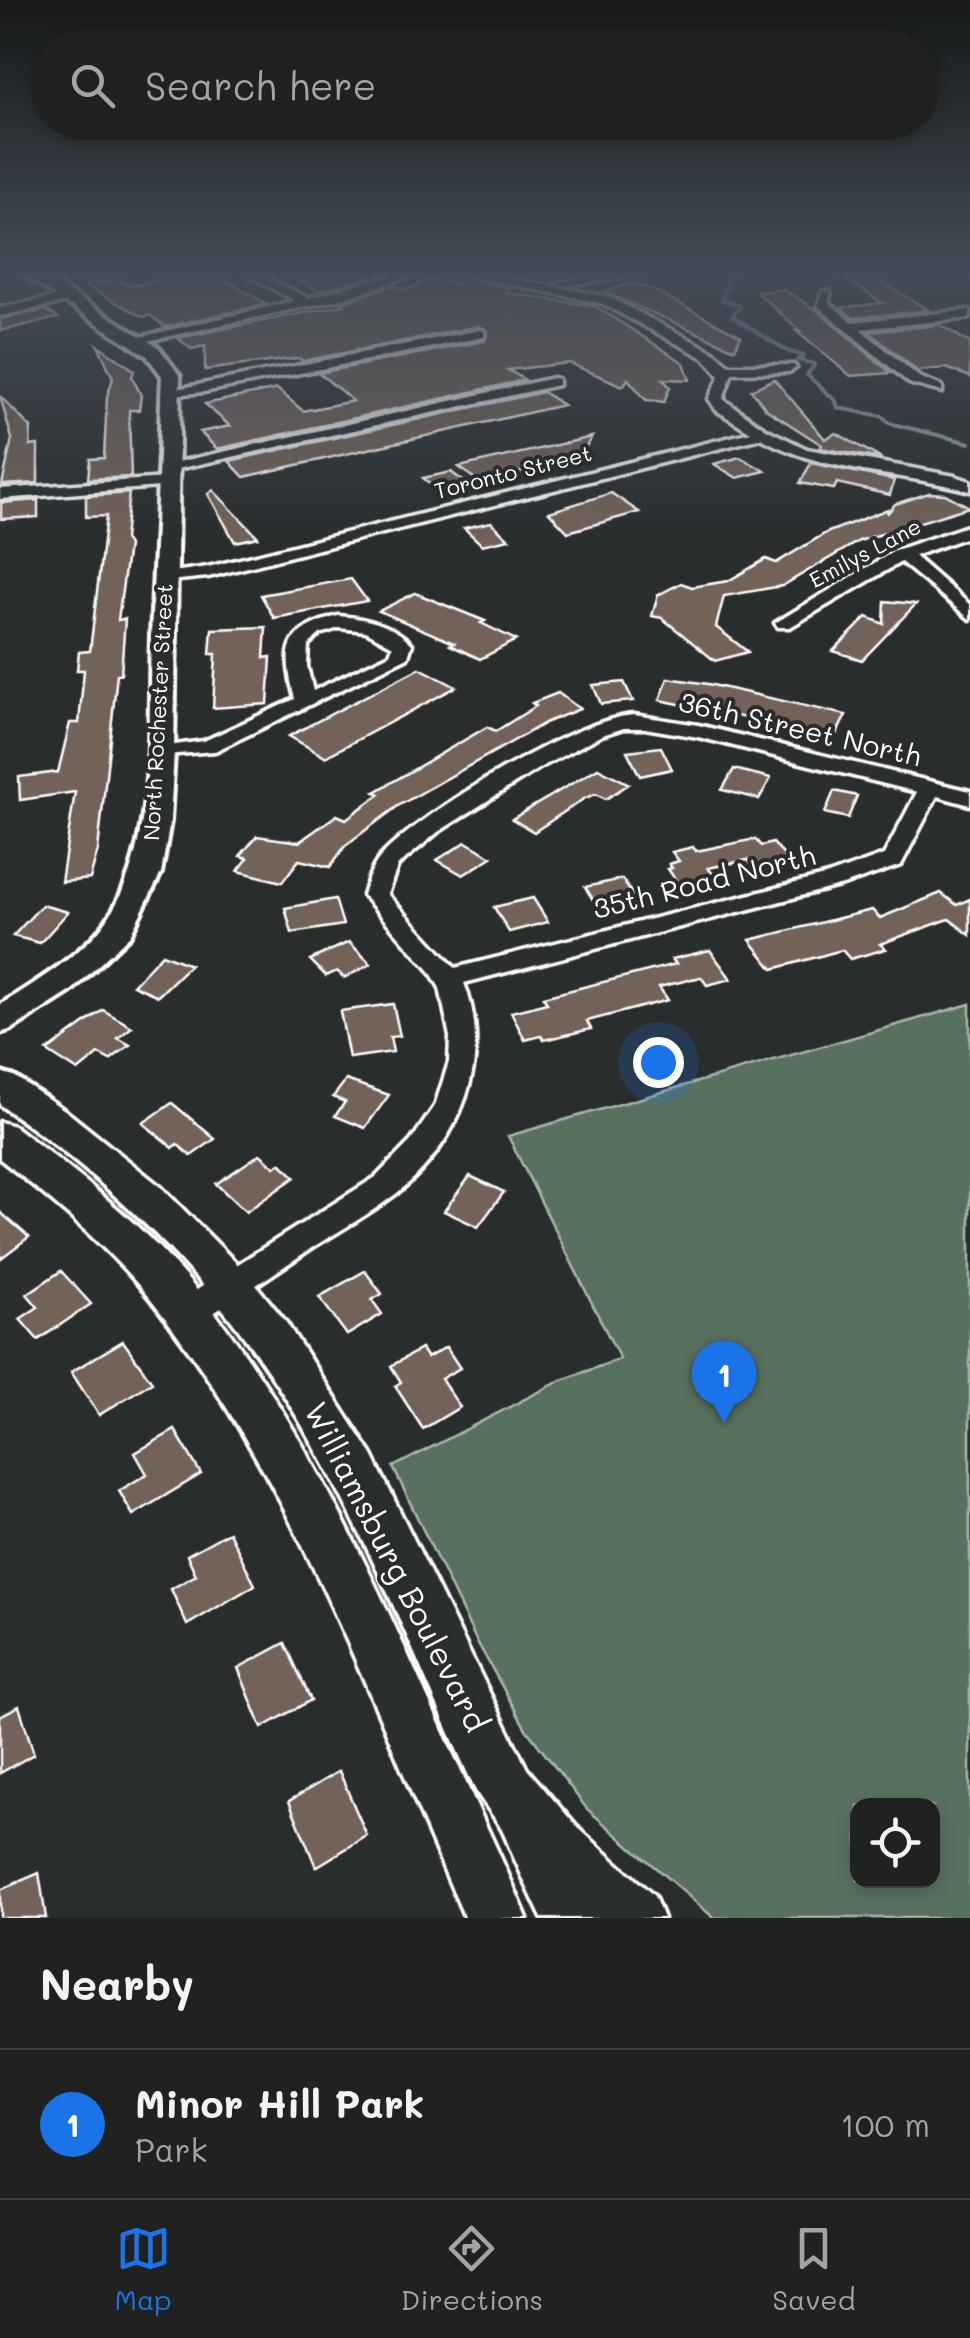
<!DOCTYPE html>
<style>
:root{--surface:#202222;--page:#2d2f2f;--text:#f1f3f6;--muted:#a2a4a5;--line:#3d3f40;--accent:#1a73e8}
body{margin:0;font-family:Mali,sans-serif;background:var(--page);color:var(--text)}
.controls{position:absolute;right:30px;bottom:30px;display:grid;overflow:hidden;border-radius:20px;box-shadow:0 5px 15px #0003}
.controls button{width:90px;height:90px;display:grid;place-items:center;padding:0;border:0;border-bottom:2px solid var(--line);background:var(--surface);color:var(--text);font:50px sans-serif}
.you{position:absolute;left:658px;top:1062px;width:35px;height:35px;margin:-25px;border:8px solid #fff;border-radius:50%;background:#1a73e8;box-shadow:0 0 0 15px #1a73e833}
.badge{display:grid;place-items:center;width:65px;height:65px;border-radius:50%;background:var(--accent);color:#fff;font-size:32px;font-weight:700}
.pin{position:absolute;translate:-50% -82px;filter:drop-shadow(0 2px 5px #0008)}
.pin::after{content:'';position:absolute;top:52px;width:35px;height:30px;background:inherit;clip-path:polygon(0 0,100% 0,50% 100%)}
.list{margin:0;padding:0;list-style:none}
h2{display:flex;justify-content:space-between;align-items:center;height:130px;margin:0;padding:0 40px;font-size:42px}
h2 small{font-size:32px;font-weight:400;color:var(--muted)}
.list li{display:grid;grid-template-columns:65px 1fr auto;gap:30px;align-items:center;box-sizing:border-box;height:150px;padding:0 40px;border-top:2px solid var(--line)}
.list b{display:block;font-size:38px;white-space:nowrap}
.list p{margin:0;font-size:32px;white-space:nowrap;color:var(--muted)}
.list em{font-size:32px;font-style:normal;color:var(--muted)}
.icon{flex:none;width:55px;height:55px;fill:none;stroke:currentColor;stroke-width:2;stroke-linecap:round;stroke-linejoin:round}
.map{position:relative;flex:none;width:970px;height:1918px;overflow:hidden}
.search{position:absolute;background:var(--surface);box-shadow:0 5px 15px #0003;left:30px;right:30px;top:30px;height:110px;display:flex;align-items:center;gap:25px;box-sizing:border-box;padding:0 35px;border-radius:55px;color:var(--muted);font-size:38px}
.sheet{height:280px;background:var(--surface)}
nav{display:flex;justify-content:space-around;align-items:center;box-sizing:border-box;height:140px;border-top:2px solid var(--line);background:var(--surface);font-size:28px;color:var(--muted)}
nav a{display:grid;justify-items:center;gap:5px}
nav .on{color:var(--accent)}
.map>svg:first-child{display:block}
.green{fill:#58715e;stroke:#acb8ae;stroke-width:2.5;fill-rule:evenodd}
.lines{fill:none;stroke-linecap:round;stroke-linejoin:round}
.stream{stroke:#92a1a7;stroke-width:4}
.building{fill:#726259;stroke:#fff;stroke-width:2.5}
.minor-casing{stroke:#fff;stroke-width:7}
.tertiary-casing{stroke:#fff;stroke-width:8}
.secondary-casing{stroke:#fff;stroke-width:7}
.minor{fill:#2a2d2e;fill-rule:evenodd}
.tertiary{fill:#2a2d2e;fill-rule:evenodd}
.secondary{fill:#2a2d2e;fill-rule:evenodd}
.labels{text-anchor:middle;stroke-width:8;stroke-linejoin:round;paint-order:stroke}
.far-street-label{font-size:22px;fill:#fff;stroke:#2a2d2e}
.street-label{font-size:28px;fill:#fff;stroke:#2a2d2e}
.near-street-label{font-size:32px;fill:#fff;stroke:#2a2d2e}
</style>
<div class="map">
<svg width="970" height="1918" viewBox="0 0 970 1918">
<rect width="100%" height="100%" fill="#2a2d2e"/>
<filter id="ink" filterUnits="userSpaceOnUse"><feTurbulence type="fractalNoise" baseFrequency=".01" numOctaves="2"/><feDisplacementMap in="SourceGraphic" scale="20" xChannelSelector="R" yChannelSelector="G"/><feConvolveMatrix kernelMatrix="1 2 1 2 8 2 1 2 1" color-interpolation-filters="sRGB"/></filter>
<g filter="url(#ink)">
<path class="green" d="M970 1004V1918H714L587 1809 526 1729 476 1640 393 1467 562 1380 620 1359 508 1136ZM858 1806H932V1880H858Z"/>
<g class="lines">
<polyline class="stream" points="730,274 722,300 740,306 732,316 787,351 804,356 797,360 815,364 807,375 836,401 838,408 882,416 889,423 970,443"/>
</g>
<g class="building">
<polygon points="189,274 216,274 266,304 165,327 150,315 143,317 85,285 117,279 132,286"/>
<polygon points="288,274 371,274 371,277 319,291"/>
<polygon points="840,274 868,274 928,310 853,318 841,308 882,303"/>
<polygon points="459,275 509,288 506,293 595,306 684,363 690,380 663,379 670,387 664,402 646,400 628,379 623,386 569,363 508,370 525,380 217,449 200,432 230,426 205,404 277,389 303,411 353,401 319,373 485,341 488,331 479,326 303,361 299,358 205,370 205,346 191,349 178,338 344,305 341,303 394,285 407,290 430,279 458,284"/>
<polygon points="630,283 651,289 741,336 735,349 604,292"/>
<polygon points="784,290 818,311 891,373 851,376 796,331 800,331 757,292"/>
<polygon points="46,310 58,318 0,331 0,319"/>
<polygon points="940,325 970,343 970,377 946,368 917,371 869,332"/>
<polygon points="98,345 134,370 132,377 141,395 139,410 129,410 131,477 88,479 90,459 104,458 107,397 113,378"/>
<polygon points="774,379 825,439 836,433 882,459 820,448 822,445 766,409 751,390"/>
<polygon points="543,392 563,405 244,477 229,461"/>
<polygon points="0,396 31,428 30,446 38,445 38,483 2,485 12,439"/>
<polygon points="592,437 578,459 479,482 459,467"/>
<polygon points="740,457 765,471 737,478 714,464"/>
<polygon points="811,463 894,480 890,495 837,483 834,489 800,483"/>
<polygon points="451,472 471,487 442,494 423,478"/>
<polygon points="213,490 258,537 235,542 208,494"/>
<polygon points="129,493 124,539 128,546 118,620 125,619 121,674 117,674 98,850 90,879 61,882 75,792 20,800 19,777 58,772 70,723 79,723 84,670 77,670 79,652 90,651 106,516 86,517 86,496"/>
<polygon points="611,493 639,512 568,532 549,512"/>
<polygon points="929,493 945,494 969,507 859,541 782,586 724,596 716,627 748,652 715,661 662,618 652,616 658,595 681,583 692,587 728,581 766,559 776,563 826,533 888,509 887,514 895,504"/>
<polygon points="38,500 38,517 1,519 1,503"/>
<polygon points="491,522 509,539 482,545 464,528"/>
<polygon points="351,579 367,601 274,618 261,595"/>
<polygon points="415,593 485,621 481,623 516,640 480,659 450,645 454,643 379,611"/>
<polygon points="885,601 916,604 862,660 833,651 867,617 884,624"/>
<polygon points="266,627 264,658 271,657 268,704 213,708 216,654 210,654 212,629"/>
<polygon points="420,668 456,687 325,757 289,736"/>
<polygon points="668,678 708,684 846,715 835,737 660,700"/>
<polygon points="624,682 633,701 601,704 593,685"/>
<polygon points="558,693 580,709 547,722 398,806 346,845 330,867 299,860 282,882 238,871 248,858 240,856 257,836 299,842 337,815 346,819 380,794 375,792 487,727 496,731 536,706 532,703"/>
<polygon points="661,747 672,769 640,776 627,751"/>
<polygon points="598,768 629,784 606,799 596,794 585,798 534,832 512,819"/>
<polygon points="734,769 771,778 759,799 722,790"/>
<polygon points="834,791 857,796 848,818 825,813"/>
<polygon points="755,839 761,846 773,843 788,860 754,868 748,860 708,868 716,877 680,886 668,869 672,868 669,864 679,861 672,852 693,847 696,851"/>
<polygon points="466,842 492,857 463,875 437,860"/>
<polygon points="622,879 634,897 597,906 585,887"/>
<polygon points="941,893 957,905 970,899 970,935 949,919 880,944 886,949 850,959 842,950 773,969 750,940 872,910 880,918"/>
<polygon points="533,898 548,922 509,932 494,907"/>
<polygon points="335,899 343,925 292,933 285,908"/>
<polygon points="42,905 68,912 40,943 13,936"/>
<polygon points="349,942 371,964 344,978 337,971 326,976 310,960"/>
<polygon points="710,950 731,979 707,985 701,977 659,987 668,1000 587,1021 591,1029 544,1040 541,1036 525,1040 511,1012 547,1003 543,997 676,964 672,959"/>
<polygon points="162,954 190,965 158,996 133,985"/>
<polygon points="393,1004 400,1036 390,1037 393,1052 349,1058 340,1011"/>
<polygon points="103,1010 132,1027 118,1038 130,1045 110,1060 99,1054 78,1071 47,1051"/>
<polygon points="346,1080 389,1095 365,1128 335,1116 345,1102 333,1097"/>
<polygon points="172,1103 215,1139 191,1156 177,1144 173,1148 143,1123"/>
<polygon points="260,1154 275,1167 280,1163 295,1177 246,1212 216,1184"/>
<polygon points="470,1176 504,1192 478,1227 444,1211"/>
<polygon points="0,1212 29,1237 0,1259"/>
<polygon points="61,1271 91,1304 38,1340 20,1319 38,1307 27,1294"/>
<polygon points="365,1271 382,1294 372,1300 382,1314 347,1335 319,1297"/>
<polygon points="123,1341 152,1382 99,1415 71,1372"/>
<polygon points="446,1347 460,1368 441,1379 460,1407 423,1429 395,1386 401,1382 391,1366 421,1349 427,1358"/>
<polygon points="175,1430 201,1474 133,1515 119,1491 147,1474 135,1453"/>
<polygon points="229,1532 255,1585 187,1625 171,1589 196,1575 187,1555"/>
<polygon points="285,1643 311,1700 262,1728 238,1668"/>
<polygon points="19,1706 34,1754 0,1773 0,1716"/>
<polygon points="339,1771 367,1836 316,1867 289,1801"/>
<polygon points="39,1873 46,1918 0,1918 0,1890"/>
</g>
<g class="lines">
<defs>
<g id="minor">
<polygon points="246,274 261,274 308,298 396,274 415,274 345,298 133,344 127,340 295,301"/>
<path d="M462 274H488L609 297 714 352 729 365H794L796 368 789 372 732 373 723 399 766 429 807 449 955 476 970 481V491C901 472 825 474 761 438L208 577 159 582V574L208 567 751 432 716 410 709 399 720 376 704 358 601 303Z"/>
<polygon points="605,274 642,274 562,286 556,283"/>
<polygon points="823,291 831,291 828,302 852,322 970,310 970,318 860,329 919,377 942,386 942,392 909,383 818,306"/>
<polygon points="68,294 72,301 0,316 0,308"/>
<polygon points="480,330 484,331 484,337 204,392 173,395 166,391"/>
<polygon points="553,378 558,379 558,385 168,471 160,466"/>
<polygon points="167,478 175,483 173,486 0,499 0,489"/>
<polygon points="970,525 970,536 914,556 970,605 970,619 901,562 790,627 778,627 775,623 896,550"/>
<path d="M338 616C365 618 393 624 412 644L408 657 215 751 153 756 150 752 153 748 204 741 295 699C283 649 283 631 338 616ZM339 628 366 631 393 646 390 654 313 691 307 666 308 645 320 634Z"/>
<path d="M634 715 698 725 970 791V805L937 796 901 865 843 885 464 983C494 1060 460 1142 397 1193 371 1213 341 1230 313 1247 275 1273 237 1298 198 1323L187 1327 176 1323 171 1313 176 1303 376 1177 411 1141 435 1106 449 1062 450 1037 440 988 430 971 363 895C368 880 372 865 384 853 427 810 574 719 634 715ZM645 728 698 737 917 792 884 855 828 875 455 968 387 894 398 865 438 832 541 767 602 735 624 728Z"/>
</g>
<path id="tertiary" d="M23 274H41L159 348 180 376 174 752 170 821 161 873 130 935 70 992 12 1029 0 1033V1005C32 985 87 951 107 920 157 845 148 724 151 636 155 549 159 463 162 376L147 356Z"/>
<g id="secondary">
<path d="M0 1072 14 1076 66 1111 161 1187 247 1274 285 1321 372 1455 527 1769 576 1826 654 1896 663 1918H542C529 1891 516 1863 505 1836 499 1820 481 1802 473 1785 406 1638 349 1485 255 1352 186 1254 98 1173 0 1105Z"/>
<path d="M0 1122 14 1126C77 1174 139 1221 190 1282 299 1412 370 1570 439 1724 468 1789 500 1853 527 1918H465C374 1711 299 1490 159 1310 114 1251 58 1205 0 1159Z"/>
</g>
</defs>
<use href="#minor" class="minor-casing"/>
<use href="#tertiary" class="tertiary-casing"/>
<use href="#secondary" class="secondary-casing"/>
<use href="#minor" class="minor"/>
<use href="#tertiary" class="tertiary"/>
<use href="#secondary" class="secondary"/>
</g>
</g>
<linearGradient id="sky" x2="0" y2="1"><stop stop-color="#171919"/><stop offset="0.5" stop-color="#444c57"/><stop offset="1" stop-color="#444c57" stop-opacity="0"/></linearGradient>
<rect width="970" height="543" fill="url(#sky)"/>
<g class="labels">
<g class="far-street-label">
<text transform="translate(513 472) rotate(-14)" y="8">Toronto Street</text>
<text transform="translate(865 553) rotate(-28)" y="8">Emilys Lane</text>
<text transform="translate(158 712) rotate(-87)" y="8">North Rochester Street</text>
</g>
<g class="street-label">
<text transform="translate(800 729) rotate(13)" y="10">36th Street North</text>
<text transform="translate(704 882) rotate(-14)" y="10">35th Road North</text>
</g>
<g class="near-street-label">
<text transform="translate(396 1567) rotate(63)" y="11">Williamsburg Boulevard</text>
</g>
</g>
</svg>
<div class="controls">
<button><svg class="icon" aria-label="locate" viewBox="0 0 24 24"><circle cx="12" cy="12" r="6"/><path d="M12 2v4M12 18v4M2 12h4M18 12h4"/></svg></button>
</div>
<div class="you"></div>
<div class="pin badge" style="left:724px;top:1423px">1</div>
<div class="search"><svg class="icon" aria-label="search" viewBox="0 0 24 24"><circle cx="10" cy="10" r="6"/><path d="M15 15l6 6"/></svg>Search here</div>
</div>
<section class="sheet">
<h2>Nearby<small></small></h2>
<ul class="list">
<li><span class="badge">1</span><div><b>Minor Hill Park</b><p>Park</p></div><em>100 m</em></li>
</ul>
</section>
<nav>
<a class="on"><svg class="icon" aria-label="map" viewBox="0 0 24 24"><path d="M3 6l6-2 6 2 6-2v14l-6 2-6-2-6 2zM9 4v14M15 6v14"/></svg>Map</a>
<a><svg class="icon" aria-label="directions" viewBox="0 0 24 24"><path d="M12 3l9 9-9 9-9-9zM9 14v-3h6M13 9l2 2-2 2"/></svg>Directions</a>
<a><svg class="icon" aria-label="saved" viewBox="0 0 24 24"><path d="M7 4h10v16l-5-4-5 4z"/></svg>Saved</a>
</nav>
